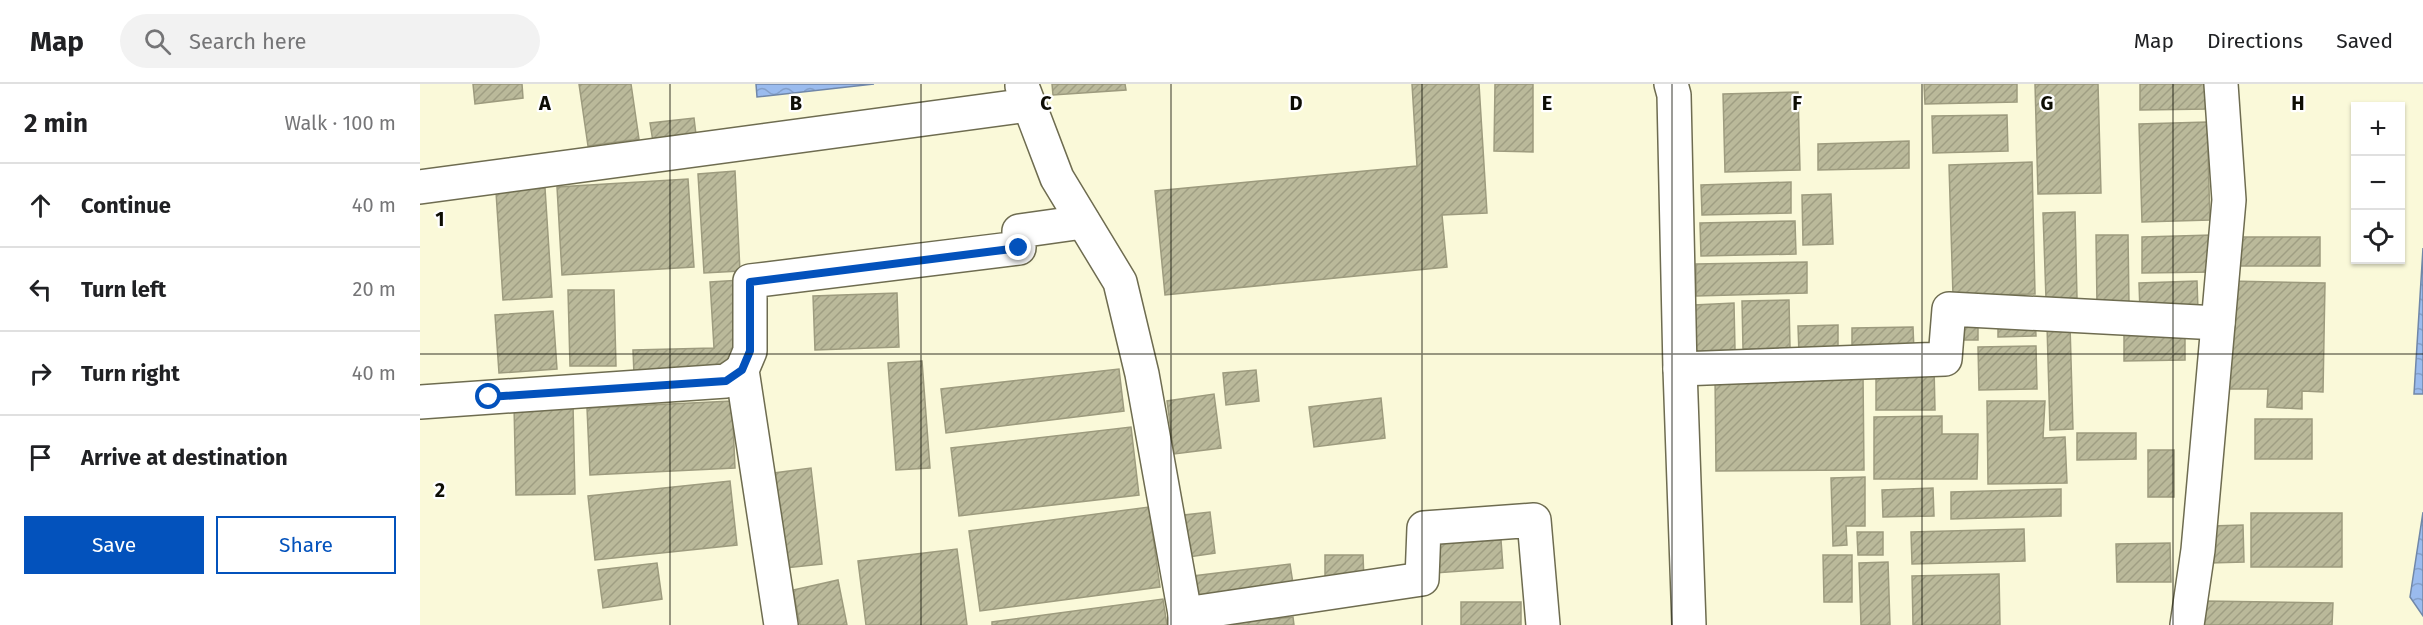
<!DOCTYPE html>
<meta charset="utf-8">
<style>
:root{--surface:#fff;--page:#f2f2f2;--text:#202124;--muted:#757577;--line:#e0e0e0;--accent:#0352bc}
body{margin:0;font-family:"Fira Sans",sans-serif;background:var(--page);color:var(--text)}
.controls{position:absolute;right:18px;top:18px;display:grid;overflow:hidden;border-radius:0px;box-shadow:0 2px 4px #0004}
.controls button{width:54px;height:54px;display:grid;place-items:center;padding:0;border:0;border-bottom:2px solid var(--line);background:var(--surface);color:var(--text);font:30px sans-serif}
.stop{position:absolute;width:18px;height:18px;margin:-14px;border:4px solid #0352bc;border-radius:50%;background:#fff}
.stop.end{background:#0352bc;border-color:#fff;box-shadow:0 2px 6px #0008}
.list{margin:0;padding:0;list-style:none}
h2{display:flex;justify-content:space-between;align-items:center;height:78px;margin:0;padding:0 24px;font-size:26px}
h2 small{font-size:20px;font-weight:400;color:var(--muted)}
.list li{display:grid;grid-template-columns:39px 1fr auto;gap:18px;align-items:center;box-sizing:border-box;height:84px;padding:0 24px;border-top:2px solid var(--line)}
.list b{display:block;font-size:22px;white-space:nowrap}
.list em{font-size:20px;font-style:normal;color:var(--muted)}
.actions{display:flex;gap:12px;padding:18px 24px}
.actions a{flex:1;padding:14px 0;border:2px solid var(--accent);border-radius:0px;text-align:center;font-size:21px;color:var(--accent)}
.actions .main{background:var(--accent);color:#fff}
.icon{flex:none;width:33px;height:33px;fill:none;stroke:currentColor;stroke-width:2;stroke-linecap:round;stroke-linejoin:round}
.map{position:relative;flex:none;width:2003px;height:541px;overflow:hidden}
header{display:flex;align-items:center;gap:36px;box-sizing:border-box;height:84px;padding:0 30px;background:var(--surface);border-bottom:2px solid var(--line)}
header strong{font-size:28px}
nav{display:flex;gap:33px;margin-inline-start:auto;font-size:21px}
.search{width:420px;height:54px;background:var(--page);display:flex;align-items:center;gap:15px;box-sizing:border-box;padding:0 21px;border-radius:33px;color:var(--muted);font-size:22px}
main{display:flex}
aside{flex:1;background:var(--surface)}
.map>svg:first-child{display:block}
.water{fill:url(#water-waves);stroke:#7087a8;stroke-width:1.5}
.building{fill:url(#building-hatch);stroke:#9d9b7e;stroke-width:1.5}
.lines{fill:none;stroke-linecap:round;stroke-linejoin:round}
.street-casing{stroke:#6e6c50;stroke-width:36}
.street{stroke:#fff;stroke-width:33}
.route{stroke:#0352bc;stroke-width:8}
.grid{fill:none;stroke:#0d0d04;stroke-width:1.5;stroke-opacity:0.55}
.grid-label{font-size:20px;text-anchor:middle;font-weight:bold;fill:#0d0d04;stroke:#fff;stroke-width:4.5;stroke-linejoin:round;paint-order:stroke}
</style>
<header>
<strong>Map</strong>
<div class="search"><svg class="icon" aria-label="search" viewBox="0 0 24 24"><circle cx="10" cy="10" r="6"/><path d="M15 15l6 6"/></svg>Search here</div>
<nav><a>Map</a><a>Directions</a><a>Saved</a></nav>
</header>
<main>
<aside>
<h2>2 min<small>Walk · 100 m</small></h2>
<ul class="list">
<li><svg class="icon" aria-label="ahead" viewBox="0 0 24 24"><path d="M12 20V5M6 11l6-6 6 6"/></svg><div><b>Continue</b></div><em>40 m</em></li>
<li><svg class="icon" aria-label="left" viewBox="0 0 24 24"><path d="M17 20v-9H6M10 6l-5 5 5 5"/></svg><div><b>Turn left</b></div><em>20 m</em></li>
<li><svg class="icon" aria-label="right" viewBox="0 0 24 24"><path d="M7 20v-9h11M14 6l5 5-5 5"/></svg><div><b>Turn right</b></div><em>40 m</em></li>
<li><svg class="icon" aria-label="arrive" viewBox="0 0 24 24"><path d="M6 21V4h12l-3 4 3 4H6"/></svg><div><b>Arrive at destination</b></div></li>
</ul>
<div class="actions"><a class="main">Save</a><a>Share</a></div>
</aside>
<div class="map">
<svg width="2003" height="541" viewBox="0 0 2003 541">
<defs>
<pattern id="water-waves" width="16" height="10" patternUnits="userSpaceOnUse" patternTransform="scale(1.5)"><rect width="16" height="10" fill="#9abbee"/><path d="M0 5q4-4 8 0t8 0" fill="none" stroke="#84a0ca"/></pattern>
<pattern id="building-hatch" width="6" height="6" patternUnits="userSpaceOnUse" patternTransform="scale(1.5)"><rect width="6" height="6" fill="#bab99a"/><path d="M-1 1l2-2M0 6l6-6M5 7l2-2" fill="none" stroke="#9f9e83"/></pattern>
</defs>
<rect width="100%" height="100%" fill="#faf9d9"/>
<g class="water">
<polygon points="336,0 454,0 337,13"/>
<polygon points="2003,164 2003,310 1994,310"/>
<polygon points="2003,428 2003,532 1990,513"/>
</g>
<g class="building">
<polygon points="53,0 102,0 103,14 55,20"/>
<polygon points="159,0 211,0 219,55 168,62"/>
<polygon points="632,0 705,0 706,6 633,11"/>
<polygon points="992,0 1059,0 1067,129 1022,131 1027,183 745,211 735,107 997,82"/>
<polygon points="1075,0 1113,0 1113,68 1074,67"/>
<polygon points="1504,0 1597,0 1597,18 1505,20"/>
<polygon points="1615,0 1678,0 1681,109 1618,110"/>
<polygon points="1720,0 1790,0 1790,25 1720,26"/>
<polygon points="1378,8 1380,86 1305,88 1303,10"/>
<polygon points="1587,31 1588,67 1513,69 1512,32"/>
<polygon points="274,34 277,59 234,64 230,39"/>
<polygon points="1787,38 1790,136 1722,138 1719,40"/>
<polygon points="1489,57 1489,84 1398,86 1398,60"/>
<polygon points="1612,78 1615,210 1533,212 1529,81"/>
<polygon points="315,87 320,187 284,189 278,90"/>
<polygon points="268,95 274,183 142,191 137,103"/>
<polygon points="1371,98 1371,129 1282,131 1281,101"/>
<polygon points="125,104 132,213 83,216 76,108"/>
<polygon points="1411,110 1413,160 1383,161 1382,111"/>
<polygon points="1655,128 1657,214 1626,215 1623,129"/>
<polygon points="1375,137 1376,170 1281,172 1280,139"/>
<polygon points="1676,151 1708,151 1709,219 1677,221"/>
<polygon points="1792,151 1792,188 1722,189 1722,153"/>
<rect x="1813" y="153" width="87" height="29"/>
<polygon points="1387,178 1387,209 1276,212 1276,180"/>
<polygon points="321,196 314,279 304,285 214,291 213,266 294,264 290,198"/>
<polygon points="1777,197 1778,226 1720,227 1719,199"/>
<polygon points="1809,197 1905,199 1903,308 1882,307 1882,325 1847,323 1848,305 1807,305"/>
<polygon points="148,206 194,206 196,282 150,282"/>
<polygon points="477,209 479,263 395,266 393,212"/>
<polygon points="1369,216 1370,264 1323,265 1322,217"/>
<polygon points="1314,219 1315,266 1276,267 1274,221"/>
<polygon points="133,227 137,285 79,289 75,231"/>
<polygon points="1615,231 1616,252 1578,253 1578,232"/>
<polygon points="1533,232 1558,232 1558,256 1534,256"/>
<polygon points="1418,241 1418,269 1379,270 1378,242"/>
<polygon points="1627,241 1650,241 1653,345 1630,346"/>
<polygon points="1493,243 1494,267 1432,269 1432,244"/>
<polygon points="1765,244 1765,276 1704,277 1704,245"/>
<polygon points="1616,262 1617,305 1559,306 1558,263"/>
<polygon points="502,277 510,384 476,386 468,279"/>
<polygon points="1514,282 1515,326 1456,326 1456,284"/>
<polygon points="699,285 704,327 526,349 521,305"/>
<polygon points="836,286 839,317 806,321 803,289"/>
<polygon points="1443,291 1444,386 1296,387 1295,292"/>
<polygon points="794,310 801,364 754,370 747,317"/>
<polygon points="961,314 965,354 894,363 889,323"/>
<polygon points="312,317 315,384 170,391 167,324"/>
<polygon points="1567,317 1625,317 1623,354 1645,353 1647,399 1568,400"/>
<polygon points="153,320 155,410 96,411 94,321"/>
<polygon points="1522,332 1522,350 1558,350 1557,395 1454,395 1454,333"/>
<rect x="1835" y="335" width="57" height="40"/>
<polygon points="711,343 719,411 539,432 531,364"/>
<polygon points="1657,349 1716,349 1716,375 1657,376"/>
<rect x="1728" y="366" width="26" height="47"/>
<polygon points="391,384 402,480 365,484 354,389"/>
<polygon points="1445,393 1445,442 1426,442 1427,461 1413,462 1411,394"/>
<polygon points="310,397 317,461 175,476 168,412"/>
<polygon points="1513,404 1514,432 1463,433 1462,406"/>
<polygon points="1641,405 1641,432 1531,435 1531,408"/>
<polygon points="729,423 740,503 560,527 549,447"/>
<polygon points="790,428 795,469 769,473 764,431"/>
<rect x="1831" y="429" width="91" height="54"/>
<polygon points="1823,441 1824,478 1790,479 1790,442"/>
<polygon points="1604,445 1605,477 1492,480 1491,448"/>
<polygon points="1437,448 1463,448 1463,471 1438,471"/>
<polygon points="1081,456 1083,484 1015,489 1014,460"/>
<polygon points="1750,459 1751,498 1697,498 1696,460"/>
<polygon points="537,465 547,541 446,541 438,477"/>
<polygon points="905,471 943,471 944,497 905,498"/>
<polygon points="1403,471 1432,471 1432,518 1404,518"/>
<polygon points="1468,478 1470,541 1441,541 1439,479"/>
<polygon points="237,479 242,515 183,524 178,486"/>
<polygon points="870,480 874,506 776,519 773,492"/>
<polygon points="1579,490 1580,541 1493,541 1492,492"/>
<polygon points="418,496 427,541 380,541 373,506"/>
<polygon points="743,515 747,541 572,541 572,538"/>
<polygon points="1785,517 1913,519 1912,541 1784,541"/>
<rect x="1041" y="518" width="60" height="23"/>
<polygon points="873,533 874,541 790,541"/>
</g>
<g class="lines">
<defs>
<g id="street">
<polyline points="1251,0 1254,11 1260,285 1525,275 1529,225 1798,239"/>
<polyline points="602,2 637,94 700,198 722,290 765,530 765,541"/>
<polyline points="0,103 608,21"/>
<polyline points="1260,285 1269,541"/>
<polyline points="0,318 306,297 322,286"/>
<polyline points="765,530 1002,495 1004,444 1114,436 1123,541"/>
<polyline points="361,541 322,286 330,267 330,197 599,164 599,147 663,138"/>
<polyline points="1767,541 1778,466 1809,116 1801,0"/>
</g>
</defs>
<use href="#street" class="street-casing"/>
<use href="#street" class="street"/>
</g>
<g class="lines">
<polyline class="route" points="69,313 306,297 322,286 330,267 330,198 599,164"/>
</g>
<path class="grid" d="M250 0V541M501 0V541M751 0V541M1002 0V541M1252 0V541M1502 0V541M1753 0V541M0 270H2003"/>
<g class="grid-label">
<text x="125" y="26">A</text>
<text x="376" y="26">B</text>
<text x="626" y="26">C</text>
<text x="876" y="26">D</text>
<text x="1127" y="26">E</text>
<text x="1377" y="26">F</text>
<text x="1627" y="26">G</text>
<text x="1878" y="26">H</text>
<text x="20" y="142">1</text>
<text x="20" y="413">2</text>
</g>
</svg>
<div class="controls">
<button>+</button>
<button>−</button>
<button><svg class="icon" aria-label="locate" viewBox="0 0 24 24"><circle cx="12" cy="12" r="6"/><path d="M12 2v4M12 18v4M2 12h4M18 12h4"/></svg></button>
</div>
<div class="stop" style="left:69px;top:313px"></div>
<div class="stop end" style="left:599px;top:164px"></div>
</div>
</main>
